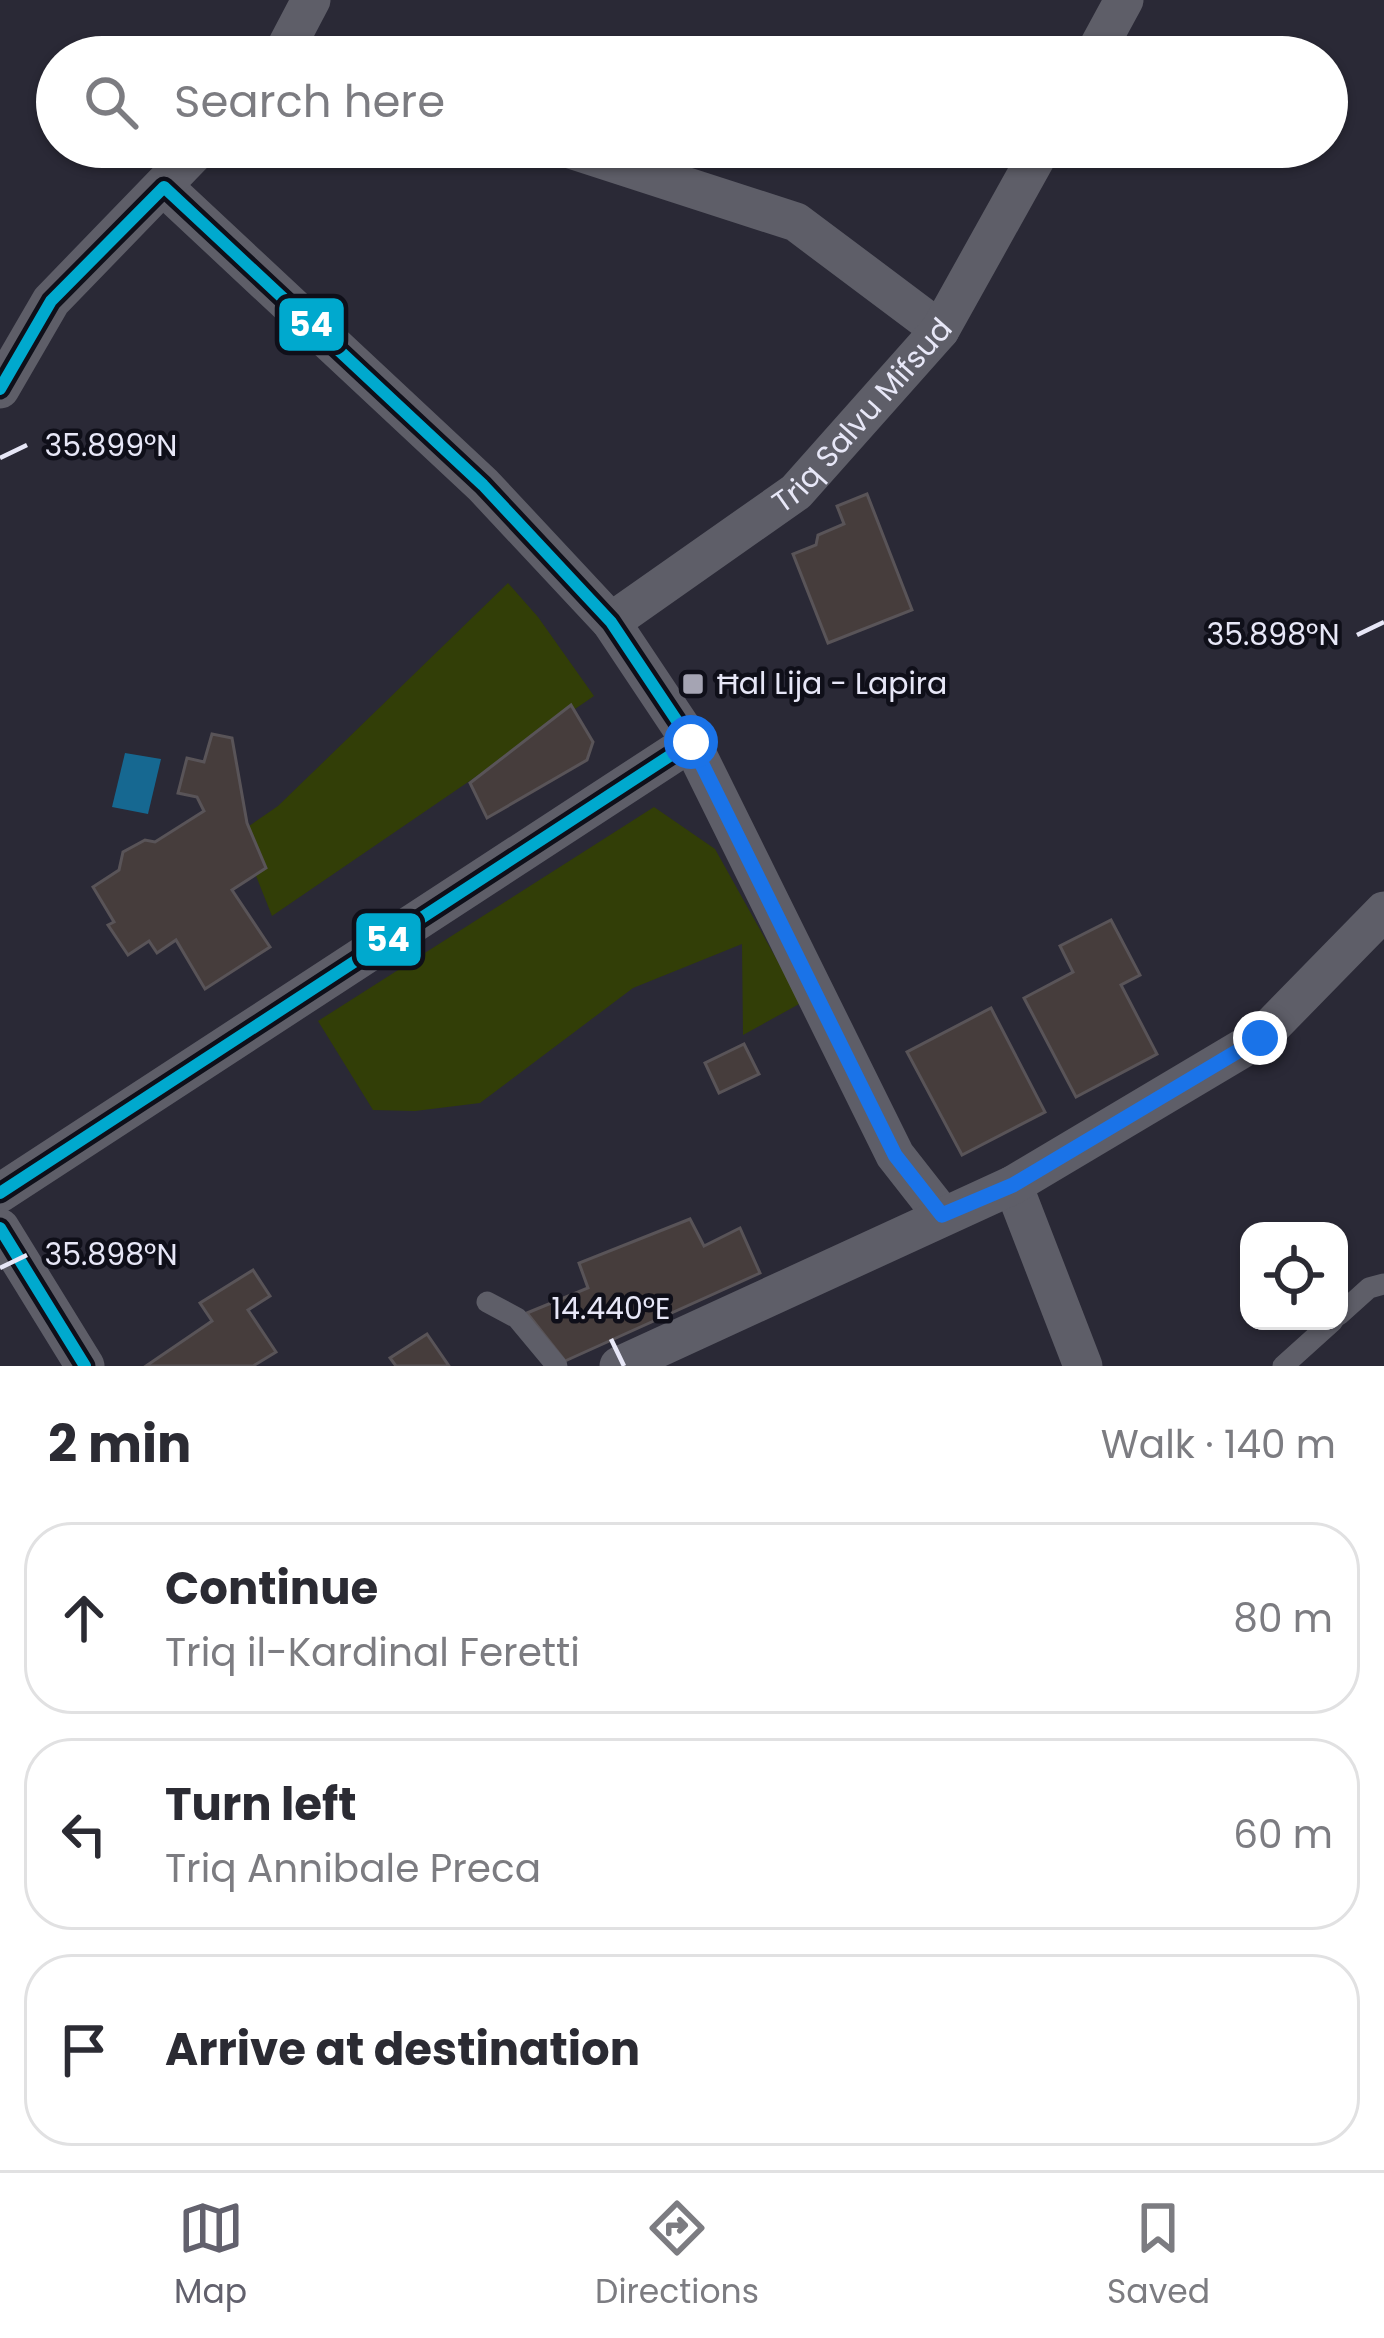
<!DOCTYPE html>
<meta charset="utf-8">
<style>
:root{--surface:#fff;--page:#f2f2f3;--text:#2b2b33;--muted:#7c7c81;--line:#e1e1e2;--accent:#62616d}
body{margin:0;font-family:Poppins,sans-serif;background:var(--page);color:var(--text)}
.controls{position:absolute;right:36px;bottom:36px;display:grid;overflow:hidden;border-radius:24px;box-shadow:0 3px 9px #0004}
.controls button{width:108px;height:108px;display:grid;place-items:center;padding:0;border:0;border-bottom:3px solid var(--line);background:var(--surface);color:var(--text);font:60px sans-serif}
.stop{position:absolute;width:36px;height:36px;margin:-27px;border:9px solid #1a73e8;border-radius:50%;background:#fff}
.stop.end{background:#1a73e8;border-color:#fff;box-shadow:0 3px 12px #0008}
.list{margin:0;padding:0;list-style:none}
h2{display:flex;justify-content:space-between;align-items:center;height:156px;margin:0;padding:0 48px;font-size:51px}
h2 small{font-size:39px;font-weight:400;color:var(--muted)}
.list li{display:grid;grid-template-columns:78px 1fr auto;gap:36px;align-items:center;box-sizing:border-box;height:192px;margin:0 24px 24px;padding:0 24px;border:3px solid var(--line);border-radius:48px}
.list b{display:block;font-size:45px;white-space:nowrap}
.list p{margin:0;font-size:39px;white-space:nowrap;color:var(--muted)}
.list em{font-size:39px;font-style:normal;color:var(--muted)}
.icon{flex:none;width:66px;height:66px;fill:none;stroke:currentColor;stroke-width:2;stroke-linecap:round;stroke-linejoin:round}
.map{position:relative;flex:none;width:1384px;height:1366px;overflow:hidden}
.search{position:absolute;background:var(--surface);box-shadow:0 3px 9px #0004;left:36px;right:36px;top:36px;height:132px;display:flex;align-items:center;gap:30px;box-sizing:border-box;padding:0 42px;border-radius:66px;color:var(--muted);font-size:45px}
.sheet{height:804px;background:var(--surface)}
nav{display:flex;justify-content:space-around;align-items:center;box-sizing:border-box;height:168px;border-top:3px solid var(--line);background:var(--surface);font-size:33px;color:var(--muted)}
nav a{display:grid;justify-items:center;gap:6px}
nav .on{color:var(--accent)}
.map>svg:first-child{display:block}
.green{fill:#323e07}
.water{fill:#166891}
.building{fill:#463d3c;stroke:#595458;stroke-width:3}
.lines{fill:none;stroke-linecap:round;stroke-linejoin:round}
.lane{stroke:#5e5e68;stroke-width:21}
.street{stroke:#5e5e68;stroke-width:39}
.bus-1-casing{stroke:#0f0f19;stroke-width:21}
.bus-1{stroke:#00a9ce;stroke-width:12}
.route{stroke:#1a73e8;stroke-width:15}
.ticks{fill:none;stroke:#e7e7f7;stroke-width:4.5}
.poi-dot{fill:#a5a4b3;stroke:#0f0f19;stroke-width:4.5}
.labels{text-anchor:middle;stroke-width:9;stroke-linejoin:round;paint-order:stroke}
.street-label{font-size:30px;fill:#e7e7f7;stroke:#0f0f19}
.poi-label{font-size:30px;fill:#e7e7f7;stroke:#0f0f19;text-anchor:start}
.ticks-label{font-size:30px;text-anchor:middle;fill:#e7e7f7;stroke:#0f0f19;stroke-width:9;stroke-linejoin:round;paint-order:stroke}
.line-badge{stroke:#0f0f19;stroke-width:4.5}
.badge-label{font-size:33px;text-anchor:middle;font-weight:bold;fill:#fff}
</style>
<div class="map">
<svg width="1384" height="1366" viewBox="0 0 1384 1366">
<rect width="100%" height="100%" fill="#2a2936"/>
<g class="green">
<polygon points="508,583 538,617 594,696 272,916 239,833 278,806"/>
<polygon points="654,807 715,849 801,1003 743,1035 742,944 633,988 480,1103 415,1111 373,1110 318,1021"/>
</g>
<polygon class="water" points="125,753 161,759 148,814 112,807"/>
<g class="building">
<polygon points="867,494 912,610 828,643 793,554 816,545 818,535 844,524 837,506"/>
<polygon points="571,705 593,742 587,760 487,818 470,783"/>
<polygon points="212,734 232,738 247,823 266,868 232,890 270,947 205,989 176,940 157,953 149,941 128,955 108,925 114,922 93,887 119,870 123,852 145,840 155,842 204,811 197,797 178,793 187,758 204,762"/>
<polygon points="1111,920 1140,975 1121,985 1157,1054 1076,1097 1024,998 1073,972 1060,946"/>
<polygon points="991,1008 1045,1112 962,1155 907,1052"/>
<polygon points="744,1044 759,1074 719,1093 705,1063"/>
<polygon points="690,1219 704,1246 740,1228 760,1273 565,1361 527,1313 588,1288 579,1263"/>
<polygon points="253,1270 270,1296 248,1310 276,1352 253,1366 146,1366 212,1321 200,1303"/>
<polygon points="427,1334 449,1366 396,1366 390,1358"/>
</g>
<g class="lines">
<g class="lane">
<polyline points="487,1302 517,1318 557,1366"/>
<polyline points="1339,1315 1369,1288 1384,1284"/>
<polyline points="1283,1366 1333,1321"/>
</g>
<g class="street">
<polyline points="281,57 311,0"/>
<polyline points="1093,57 1124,0"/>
<polyline points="564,147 796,222 940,330"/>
<polyline points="164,187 483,485 611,622 691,742 895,1155 942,1215"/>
<polyline points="0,389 51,301 200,147"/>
<path id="s1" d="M611 622 796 492 940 330 1042 147"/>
<polyline points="1013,1185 1083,1366"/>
<polyline points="0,1193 691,742"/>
<polyline points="0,1228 85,1366"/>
<polyline points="619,1366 1013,1185 1260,1038 1384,911"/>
</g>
<defs>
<g id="bus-1">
<polyline points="0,389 51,301 164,187 483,485 611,622 691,742 0,1193"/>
<polyline points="0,1228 85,1366"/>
</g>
</defs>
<use href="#bus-1" class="bus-1-casing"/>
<use href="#bus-1" class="bus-1"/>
</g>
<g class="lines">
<polyline class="route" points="691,742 895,1155 942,1215 1013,1185 1260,1038"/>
</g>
<path class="ticks" d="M0 458 27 445M1357 635 1384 622M0 1268 27 1255M611 1339 624 1366"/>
<rect class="poi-dot" x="681" y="672" width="24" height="24" rx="6"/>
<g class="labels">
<g class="street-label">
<text dy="10" stroke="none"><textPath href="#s1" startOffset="327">Triq Salvu Mifsud</textPath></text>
</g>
<g class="poi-label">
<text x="717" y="694">Ħal Lija - Lapira</text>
</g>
</g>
<g class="ticks-label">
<text x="111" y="456">35.899°N</text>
<text x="1273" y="645">35.898°N</text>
<text x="111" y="1265">35.898°N</text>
<text x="611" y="1319">14.440°E</text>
</g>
<g class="line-badge">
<rect x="277" y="296" width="69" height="57" rx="12" fill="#00a9ce"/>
<rect x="354" y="911" width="69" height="57" rx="12" fill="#00a9ce"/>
</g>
<g class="badge-label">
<text x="311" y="336">54</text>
<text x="388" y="951">54</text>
</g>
</svg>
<div class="controls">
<button><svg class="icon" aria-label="locate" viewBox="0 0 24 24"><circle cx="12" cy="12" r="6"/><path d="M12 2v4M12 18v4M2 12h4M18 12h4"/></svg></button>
</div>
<div class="stop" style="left:691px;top:742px"></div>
<div class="stop end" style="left:1260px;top:1038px"></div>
<div class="search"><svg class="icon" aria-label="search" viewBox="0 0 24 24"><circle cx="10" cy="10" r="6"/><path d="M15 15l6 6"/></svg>Search here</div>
</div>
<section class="sheet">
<h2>2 min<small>Walk · 140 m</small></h2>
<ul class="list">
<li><svg class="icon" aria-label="ahead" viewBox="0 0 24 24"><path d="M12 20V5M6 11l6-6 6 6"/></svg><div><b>Continue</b><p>Triq il-Kardinal Feretti</p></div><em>80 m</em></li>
<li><svg class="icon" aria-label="left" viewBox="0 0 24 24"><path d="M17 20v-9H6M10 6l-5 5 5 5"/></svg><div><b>Turn left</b><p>Triq Annibale Preca</p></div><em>60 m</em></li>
<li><svg class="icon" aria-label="arrive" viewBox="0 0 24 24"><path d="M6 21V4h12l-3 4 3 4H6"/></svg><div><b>Arrive at destination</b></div></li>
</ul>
</section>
<nav>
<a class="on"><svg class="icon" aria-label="map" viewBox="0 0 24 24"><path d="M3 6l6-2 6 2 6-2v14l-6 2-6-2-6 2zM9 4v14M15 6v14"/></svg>Map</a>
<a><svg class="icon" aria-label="directions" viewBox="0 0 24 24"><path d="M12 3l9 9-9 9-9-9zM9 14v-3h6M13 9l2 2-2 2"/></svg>Directions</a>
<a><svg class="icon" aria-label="saved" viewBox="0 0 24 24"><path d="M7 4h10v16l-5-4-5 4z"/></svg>Saved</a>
</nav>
